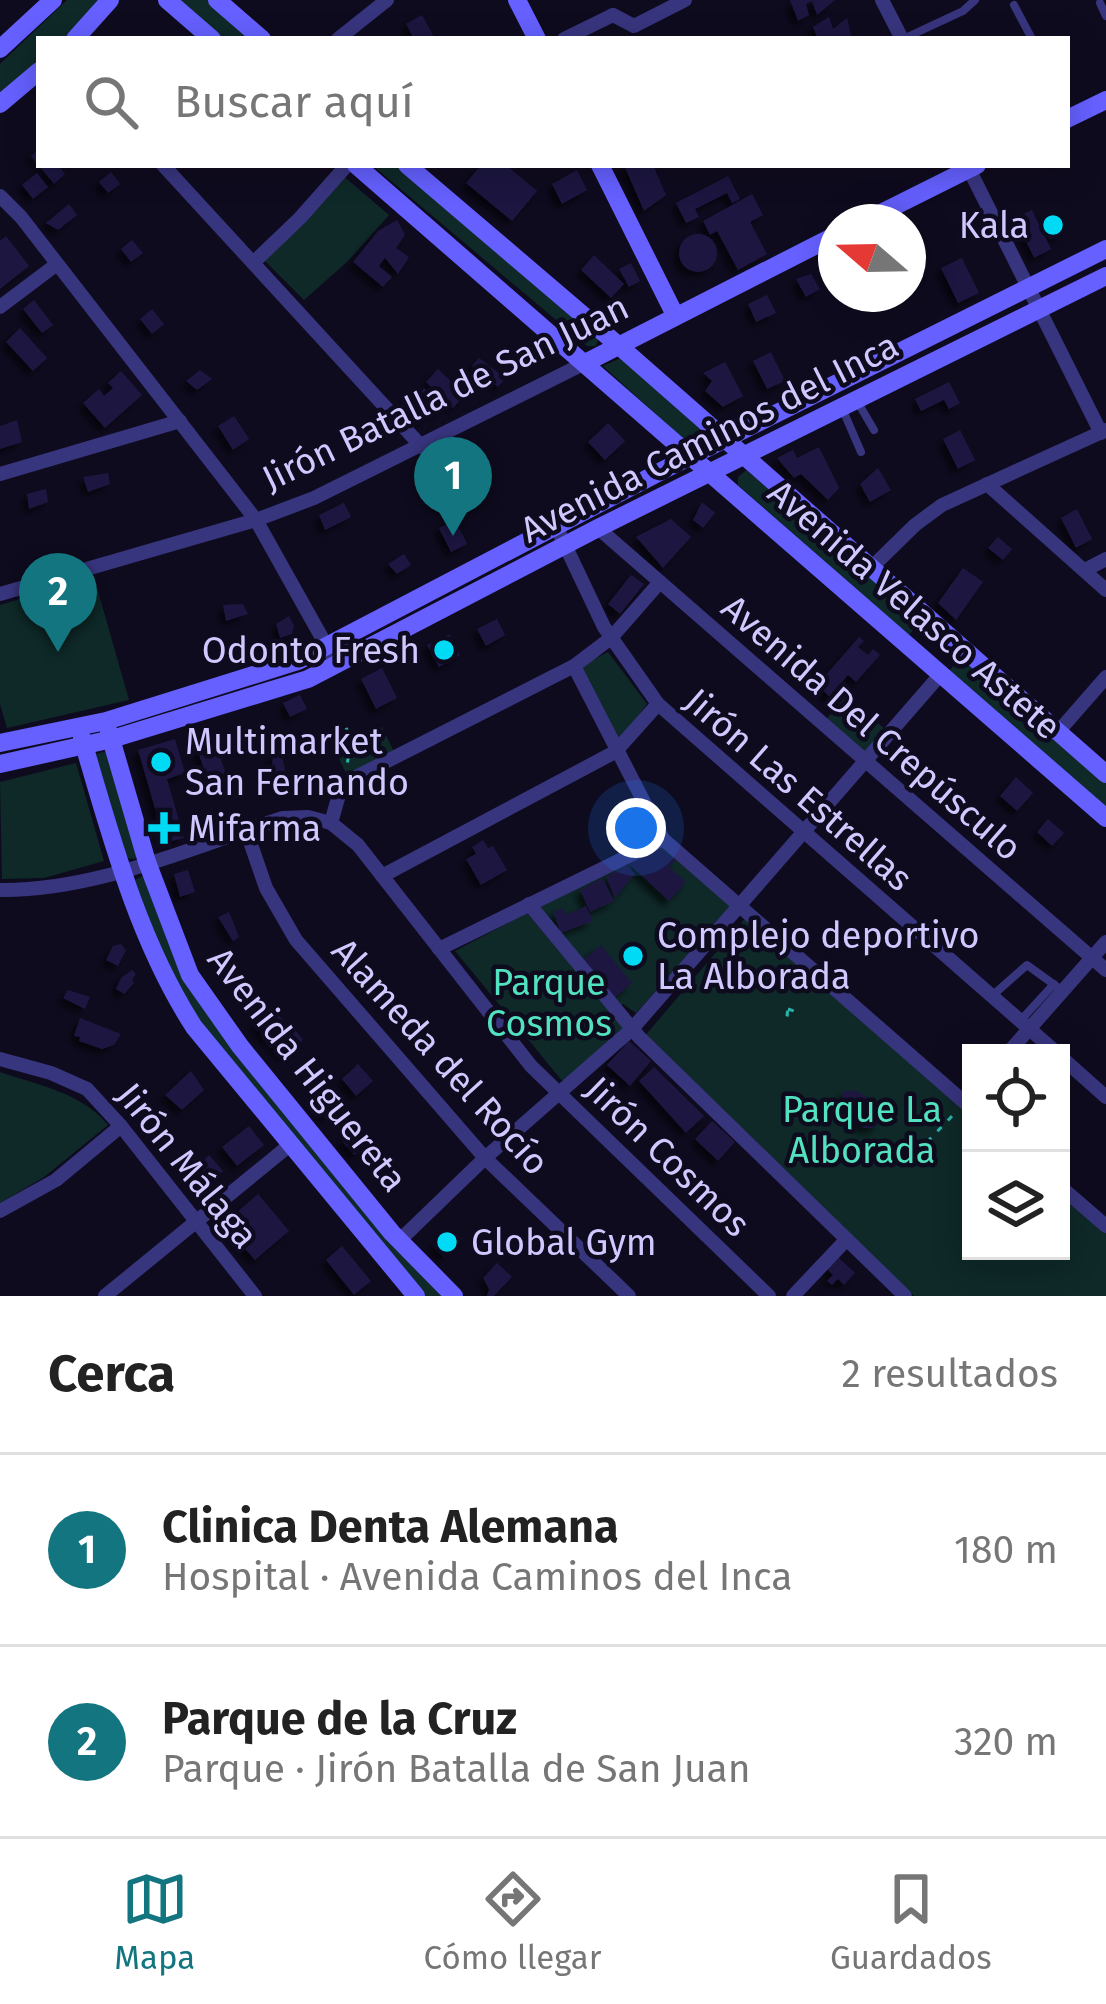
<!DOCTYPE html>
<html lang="es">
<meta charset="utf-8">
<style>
:root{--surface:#fff;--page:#f6f6f6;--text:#222;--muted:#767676;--line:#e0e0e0;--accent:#137580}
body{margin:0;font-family:"Fira Sans",sans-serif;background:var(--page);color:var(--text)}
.controls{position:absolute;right:36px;bottom:36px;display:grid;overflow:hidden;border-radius:0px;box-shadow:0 6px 30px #0003}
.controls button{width:108px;height:108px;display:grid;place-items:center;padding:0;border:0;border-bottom:3px solid var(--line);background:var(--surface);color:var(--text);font:60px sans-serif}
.compass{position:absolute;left:818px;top:204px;width:108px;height:108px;border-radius:50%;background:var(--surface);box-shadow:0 6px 30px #0003;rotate:290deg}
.you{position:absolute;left:636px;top:828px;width:42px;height:42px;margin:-30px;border:9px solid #fff;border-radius:50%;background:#1a73e8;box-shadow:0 0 0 18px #1a73e833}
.badge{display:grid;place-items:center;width:78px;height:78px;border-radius:50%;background:var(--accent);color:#fff;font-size:39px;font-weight:700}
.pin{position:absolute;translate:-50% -99px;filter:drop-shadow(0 3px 6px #0008)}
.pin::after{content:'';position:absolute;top:63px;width:42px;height:36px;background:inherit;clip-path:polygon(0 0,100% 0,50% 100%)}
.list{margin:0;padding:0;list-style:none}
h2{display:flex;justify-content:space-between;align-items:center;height:156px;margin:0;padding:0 48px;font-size:51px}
h2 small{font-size:39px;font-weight:400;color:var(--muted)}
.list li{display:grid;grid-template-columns:78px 1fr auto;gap:36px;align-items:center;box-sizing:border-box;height:192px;padding:0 48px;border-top:3px solid var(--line)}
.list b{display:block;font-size:45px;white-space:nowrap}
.list p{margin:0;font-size:39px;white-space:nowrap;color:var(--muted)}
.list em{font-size:39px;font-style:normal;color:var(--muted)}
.icon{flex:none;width:66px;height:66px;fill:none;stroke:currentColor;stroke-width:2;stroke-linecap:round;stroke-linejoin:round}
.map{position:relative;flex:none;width:1106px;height:1296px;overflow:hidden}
.search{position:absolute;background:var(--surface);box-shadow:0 6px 30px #0003;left:36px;right:36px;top:36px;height:132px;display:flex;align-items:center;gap:30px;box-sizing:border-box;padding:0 42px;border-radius:0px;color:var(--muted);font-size:45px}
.sheet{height:540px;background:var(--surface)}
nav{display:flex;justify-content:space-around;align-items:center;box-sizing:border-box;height:168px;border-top:3px solid var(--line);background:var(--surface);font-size:33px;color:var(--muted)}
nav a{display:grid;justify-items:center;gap:6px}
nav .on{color:var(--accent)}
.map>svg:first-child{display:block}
.green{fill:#0e2928}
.building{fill:#1f1740;filter:url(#shadow)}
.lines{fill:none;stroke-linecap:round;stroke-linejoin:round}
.path{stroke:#29b3ab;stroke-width:3;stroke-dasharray:6 9;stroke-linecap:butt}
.lane{stroke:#38357f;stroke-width:8}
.street{stroke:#38357f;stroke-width:14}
.secondary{stroke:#6560ff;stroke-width:18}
.poi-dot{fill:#00daf4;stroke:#0f0b1f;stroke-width:4.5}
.labels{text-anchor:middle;stroke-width:9;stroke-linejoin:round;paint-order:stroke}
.poi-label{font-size:36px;fill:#d0c9ff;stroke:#0f0b1f;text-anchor:start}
.street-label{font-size:36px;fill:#d0c9ff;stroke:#0f0b1f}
.park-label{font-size:36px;fill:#52e2bf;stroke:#0f0b1f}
</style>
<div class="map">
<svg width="1106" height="1296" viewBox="0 0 1106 1296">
<defs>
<filter id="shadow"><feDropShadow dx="-5.5" dy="5.5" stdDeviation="3" flood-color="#0009"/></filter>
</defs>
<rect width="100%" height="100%" fill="#0f0b1f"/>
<g class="green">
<polygon points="67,0 101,0 64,39 39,39 39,61 0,93 0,64"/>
<polygon points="177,0 207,0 252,39 223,39"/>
<polygon points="372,165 399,165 599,337 596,346 587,346"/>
<polygon points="341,174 389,215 348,261 304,300 261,257"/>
<polygon points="621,358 708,436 691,446 603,366"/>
<polygon points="746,470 921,621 909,635 738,485 738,477"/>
<polygon points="94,577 129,700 7,728 0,704 0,605"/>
<polygon points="608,652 647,704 616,746 578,667"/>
<polygon points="961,657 1106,782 1106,806 949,671"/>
<polygon points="847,695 887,731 865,757 824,722"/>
<polygon points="382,727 394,752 347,775 335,750"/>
<polygon points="107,751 138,854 135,859 126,858 96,754"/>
<polygon points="76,763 104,861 44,878 2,879 0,782"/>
<polygon points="660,844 733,904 636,1013 623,1004 618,1008 537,904"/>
<polygon points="143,876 174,958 448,1296 424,1296 169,983 135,880"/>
<polygon points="527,913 624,1027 564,1083 455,951"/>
<polygon points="746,917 971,1114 971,1251 1061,1251 1061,1192 1106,1232 1106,1296 914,1296 643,1038"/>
<path d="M0 1072C38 1085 82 1093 108 1125L44 1177 0 1203Z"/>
</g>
<g class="building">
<polygon points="790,0 835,0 817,15 812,1 806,4 809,15 798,21"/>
<polygon points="422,15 434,37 414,39 406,24"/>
<polygon points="829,17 833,29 847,18 852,39 818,39 813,27"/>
<polygon points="39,149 39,165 58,165 65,174 54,184 31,156"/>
<polygon points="481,165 506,165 537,191 512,221 466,183"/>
<polygon points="624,165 653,165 666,195 644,211"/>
<polygon points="577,170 587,190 562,204 552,184"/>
<polygon points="111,172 120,184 108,193 99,182"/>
<polygon points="37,173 48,187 33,199 22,185"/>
<polygon points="728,176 740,199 732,203 727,193 695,209 699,217 686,223 676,203"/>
<polygon points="752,194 763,215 750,222 767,254 738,270 717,231 710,235 703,221"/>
<polygon points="69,204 77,215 58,230 46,223"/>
<polygon points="1032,210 1051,249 1034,258 1015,218"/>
<polygon points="1054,212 1064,233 1053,239 1042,218"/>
<polygon points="397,220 405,235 396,248 409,257 398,274 385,258 379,266 392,277 383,287 353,262 378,231"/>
<circle cx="698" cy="253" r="19"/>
<polygon points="6,236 29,266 0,289 0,241"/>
<polygon points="132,240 143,253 131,262 121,249"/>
<polygon points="594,255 624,284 611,298 581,270"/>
<polygon points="962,258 979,293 958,303 941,268"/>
<polygon points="631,263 640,281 629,287 619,269"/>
<polygon points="811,274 820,289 806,297 796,279"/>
<polygon points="767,295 776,313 756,322 748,304"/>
<polygon points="34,300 53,325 42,333 23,309"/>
<polygon points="152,309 164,324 152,334 140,319"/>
<polygon points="20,328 47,358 33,371 6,342"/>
<polygon points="771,352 785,381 767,389 753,361"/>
<polygon points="479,358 505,378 498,387 472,366"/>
<polygon points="725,362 743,396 723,407 705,391 712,381 703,373"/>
<polygon points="438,369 465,395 453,408 426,382"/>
<polygon points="200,370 212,379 197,390 186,381"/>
<polygon points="121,371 142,395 105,428 83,403 99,389 104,396 113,388 108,383"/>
<polygon points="949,382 960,403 949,409 944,400 921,411 915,399"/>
<polygon points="424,388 443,407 435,414 431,410 420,421 402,404 415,390 419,394"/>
<polygon points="234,416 249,439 233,450 218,426"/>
<polygon points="17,420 22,442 0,449 0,426"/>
<polygon points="608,423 625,441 605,460 588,442"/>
<polygon points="960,430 975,460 958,469 943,439"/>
<polygon points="819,447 839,488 828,500 801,474 794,478 777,458 793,450 797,458"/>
<polygon points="878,468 891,490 870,502 860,484"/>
<polygon points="108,473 110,484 88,492 83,477"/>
<polygon points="46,489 48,502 29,509 27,494"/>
<polygon points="702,502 715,513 703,528 693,520"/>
<polygon points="344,503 351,517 325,530 319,515"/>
<polygon points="1077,509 1092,539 1076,548 1061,518"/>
<polygon points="671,519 691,537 663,568 636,537"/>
<polygon points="455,520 467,544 451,552 439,528"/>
<polygon points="998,537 1012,549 1003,560 988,548"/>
<polygon points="404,554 411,565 397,574 388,564"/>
<polygon points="963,568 983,582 956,620 938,603"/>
<polygon points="631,575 644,584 620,614 608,604"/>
<polygon points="243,604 248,614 226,621 223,605"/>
<polygon points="289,616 294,626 292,634 280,638 276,624"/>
<polygon points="497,619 505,635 486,646 477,629"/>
<polygon points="449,634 460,655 439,667 427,645"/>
<polygon points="859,637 864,641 858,647 868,655 873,649 880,655 856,682 848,675 842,682 848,687 835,702 817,685"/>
<polygon points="382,668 397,698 376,709 361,679"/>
<polygon points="300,695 307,709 290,717 283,703"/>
<polygon points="213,737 227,777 209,783 195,744"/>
<polygon points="175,739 185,773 167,779 184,838 165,843 138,750"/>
<polygon points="281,753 287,778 271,781 273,754"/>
<polygon points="1016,777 1033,793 1017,811 1000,796"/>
<polygon points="1048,819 1064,833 1052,846 1037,832"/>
<polygon points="483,840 488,848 493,846 507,870 481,885 466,859 476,854 472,847"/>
<polygon points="661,848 676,860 669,867 686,882 669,901 628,863"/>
<polygon points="627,865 635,874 615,898 606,877"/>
<polygon points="188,870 195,892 180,897 174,874"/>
<polygon points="603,878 614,901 590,912 580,890"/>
<polygon points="586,906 593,921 561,933 553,912 563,908 566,915"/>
<polygon points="229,912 239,937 233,941 218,917"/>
<polygon points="121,944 126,950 118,966 106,960 113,946"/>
<polygon points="601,945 632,983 613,999 581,962"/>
<polygon points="132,970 136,974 132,980 134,983 124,994 116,989 121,978"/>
<polygon points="68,990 90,997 85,1009 63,998"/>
<polygon points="272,1007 287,1025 267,1042 255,1022"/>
<polygon points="80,1018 121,1034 114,1045 102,1049 79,1041 80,1037 74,1036"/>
<polygon points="291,1025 303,1040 283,1057 271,1042"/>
<polygon points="629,1041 651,1061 630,1086 607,1065"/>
<polygon points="358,1064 373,1081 356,1096 342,1079"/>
<polygon points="654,1067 704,1116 686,1133 639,1081"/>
<polygon points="191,1071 204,1090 182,1110 165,1095"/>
<polygon points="328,1088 341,1104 325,1118 312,1102"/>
<polygon points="843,1091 856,1091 874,1101 881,1120 873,1128 864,1128 849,1118 841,1107"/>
<polygon points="712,1121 735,1142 718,1161 695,1139"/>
<polygon points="249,1126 264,1145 237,1166 222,1147"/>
<polygon points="352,1132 365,1146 354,1155 342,1141"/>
<polygon points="209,1155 223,1171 206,1186 193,1171"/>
<polygon points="258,1194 289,1231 255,1260 223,1224"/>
<polygon points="448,1231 462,1239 444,1257 433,1246"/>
<polygon points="342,1246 371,1281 354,1295 326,1260"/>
<polygon points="838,1257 855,1273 844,1285 838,1279 832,1285 827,1281 833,1275 827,1269"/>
<polygon points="497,1263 512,1277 494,1296 487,1296 489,1289 483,1278"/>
</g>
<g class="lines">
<g class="path">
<polyline points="346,728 351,737 347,766"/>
<polygon points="788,1009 794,1011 792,1016 787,1015"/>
<polyline points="927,1142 955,1113"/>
</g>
<g class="lane">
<polyline points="1100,3 1106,16"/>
<polyline points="1014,5 1032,39"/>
<polyline points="903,39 963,11 975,0"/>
<polyline points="857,401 874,430"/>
<polyline points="842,408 861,452"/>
<polyline points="993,995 1027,965 1063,991"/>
<polyline points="1021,1020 1054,984"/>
</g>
<g class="street">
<polyline points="882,0 902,39"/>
<polyline points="613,15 634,26 685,0"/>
<polyline points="338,39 387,0"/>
<polyline points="564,39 613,15"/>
<polyline points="163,165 422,447"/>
<polyline points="967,165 1101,433"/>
<polyline points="0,196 21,217 256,520 331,654"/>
<polyline points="253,263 300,218 347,165"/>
<polyline points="0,307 57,264"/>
<polyline points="0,474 180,421"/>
<polyline points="987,484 1106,590"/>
<polyline points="556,526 604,627 658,704 1057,1053"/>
<polyline points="598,528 1106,970"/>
<polyline points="870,569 915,525 942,505 1106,430"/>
<polyline points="1085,570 1106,559"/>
<polyline points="0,594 256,520 314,498 587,362"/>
<polyline points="574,666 663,839 971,1108"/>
<polyline points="1058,732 1106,677"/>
<polyline points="331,823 340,791 348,781 574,666 611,638 660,582"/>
<polyline points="246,830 266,888 296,940 485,1158 629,1296"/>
<polyline points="382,876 615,752 658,704"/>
<path d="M0 890C97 891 192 847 283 818L308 817 331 823 358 845 531 1066 769 1296"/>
<polyline points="529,904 639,1037 905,1296"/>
<polyline points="439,949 663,839"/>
<polyline points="1008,1053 1106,942"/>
<polyline points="1061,1057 1106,1097"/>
<polyline points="0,1059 51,1073 87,1089 121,1126 255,1296"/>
<polyline points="1061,1187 1106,1226"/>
<polyline points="0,1211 56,1180 121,1126"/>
<polyline points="399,1241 485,1158 632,1029 940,675"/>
<polyline points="105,1296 291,1144"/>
<polyline points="793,1296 846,1240"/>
</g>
<g class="secondary">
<polyline points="167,0 212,39"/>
<polyline points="217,0 262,39"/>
<polyline points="517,0 537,39"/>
<polyline points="75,39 110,0"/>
<polyline points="0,49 53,0"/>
<polyline points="0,104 39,71"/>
<polyline points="1067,119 1106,100"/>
<polyline points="356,165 1106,818"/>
<polyline points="407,165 618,345 1106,774"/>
<polyline points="600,165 675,315"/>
<polyline points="863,222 977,165"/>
<polyline points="587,362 836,235"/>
<polyline points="109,732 147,862 190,975 240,1046 392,1233 454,1296"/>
<path d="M82 738C111 837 138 940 194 1027L416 1296"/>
<polyline points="0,743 106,721 298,661 673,465 1106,249"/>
<polyline points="0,764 112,739 308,679 598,528 1106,276"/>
</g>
</g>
<g class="poi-dot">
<circle cx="1053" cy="225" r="12"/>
<circle cx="444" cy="650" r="12"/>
<circle cx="161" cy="762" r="12"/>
<path d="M158 810h12v12h12v12h-12v12h-12v-12h-12v-12h12z"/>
<circle cx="633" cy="956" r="12"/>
<circle cx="447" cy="1242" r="12"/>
</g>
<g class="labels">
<g class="poi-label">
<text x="1029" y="238" text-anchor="end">Kala</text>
<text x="420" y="663" text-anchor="end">Odonto Fresh</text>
<text x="185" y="754">Multimarket<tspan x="185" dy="41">San Fernando</tspan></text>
<text x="188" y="841">Mifarma</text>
<text x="657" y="948">Complejo deportivo<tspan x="657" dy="41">La Alborada</tspan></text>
<text x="471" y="1255">Global Gym</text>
</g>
<g class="street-label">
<text transform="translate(445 392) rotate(-26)" y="13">Jirón Batalla de San Juan</text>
<text transform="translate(709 437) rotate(-27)" y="13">Avenida Caminos del Inca</text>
<text transform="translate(915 609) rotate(41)" y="13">Avenida Velasco Astete</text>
<text transform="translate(872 727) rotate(41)" y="13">Avenida Del Crepúsculo</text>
<text transform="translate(799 789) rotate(41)" y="13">Jirón Las Estrellas</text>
<text transform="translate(441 1056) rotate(48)" y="13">Alameda del Rocío</text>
<text transform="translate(308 1069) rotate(52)" y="13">Avenida Higuereta</text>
<text transform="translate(668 1156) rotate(44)" y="13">Jirón Cosmos</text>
<text transform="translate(188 1165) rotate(51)" y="13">Jirón Málaga</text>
</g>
<g class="park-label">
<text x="549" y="995">Parque<tspan x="549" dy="41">Cosmos</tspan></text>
<text x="862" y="1122">Parque La<tspan x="862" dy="41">Alborada</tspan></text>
</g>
</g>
</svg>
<div class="controls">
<button><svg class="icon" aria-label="locate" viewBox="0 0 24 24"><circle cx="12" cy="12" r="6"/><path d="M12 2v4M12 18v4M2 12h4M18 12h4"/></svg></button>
<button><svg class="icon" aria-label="layers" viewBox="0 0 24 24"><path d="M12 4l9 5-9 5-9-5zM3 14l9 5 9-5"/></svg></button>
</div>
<svg class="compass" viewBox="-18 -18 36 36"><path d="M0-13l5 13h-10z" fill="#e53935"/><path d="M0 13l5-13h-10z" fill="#767676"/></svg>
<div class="you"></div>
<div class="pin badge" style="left:453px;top:536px">1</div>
<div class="pin badge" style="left:58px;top:652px">2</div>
<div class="search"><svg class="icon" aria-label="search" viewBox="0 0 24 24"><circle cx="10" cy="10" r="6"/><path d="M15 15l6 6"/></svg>Buscar aquí</div>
</div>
<section class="sheet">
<h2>Cerca<small>2 resultados</small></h2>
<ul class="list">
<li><span class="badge">1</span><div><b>Clinica Denta Alemana</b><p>Hospital · Avenida Caminos del Inca</p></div><em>180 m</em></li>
<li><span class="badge">2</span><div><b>Parque de la Cruz</b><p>Parque · Jirón Batalla de San Juan</p></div><em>320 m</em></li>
</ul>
</section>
<nav>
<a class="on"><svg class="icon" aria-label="map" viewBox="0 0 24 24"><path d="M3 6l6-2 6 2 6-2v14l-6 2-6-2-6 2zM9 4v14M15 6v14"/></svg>Mapa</a>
<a><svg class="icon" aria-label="directions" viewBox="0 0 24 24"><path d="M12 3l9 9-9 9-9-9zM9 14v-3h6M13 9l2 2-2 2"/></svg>Cómo llegar</a>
<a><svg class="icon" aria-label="saved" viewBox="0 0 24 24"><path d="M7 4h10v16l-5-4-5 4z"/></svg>Guardados</a>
</nav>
